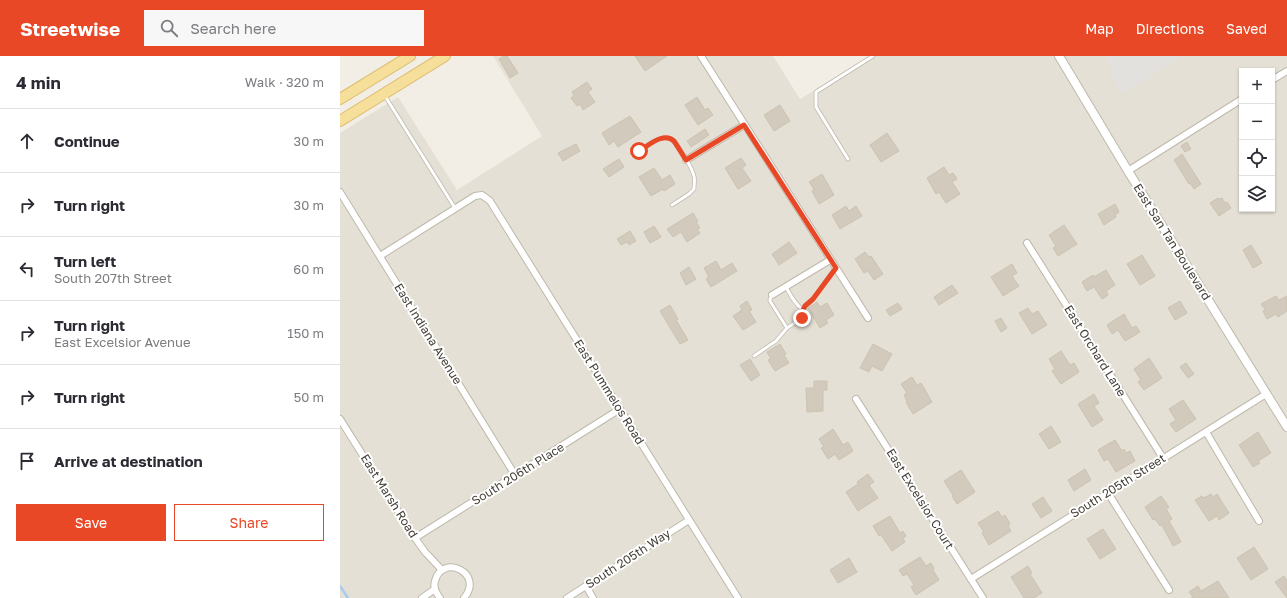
<!DOCTYPE html>
<meta charset="utf-8">
<style>
:root{--surface:#fff;--page:#f7f7f7;--text:#2b2b33;--muted:#7c7c81;--line:#e1e1e2;--accent:#e94826}
body{margin:0;font-family:"Golos Text",sans-serif;background:var(--page);color:var(--text)}
.controls{position:absolute;right:12px;top:12px;display:grid;overflow:hidden;border-radius:0px;box-shadow:0 1px 3px #0004}
.controls button{width:36px;height:36px;display:grid;place-items:center;padding:0;border:0;border-bottom:1px solid var(--line);background:var(--surface);color:var(--text);font:20px sans-serif}
.stop{position:absolute;width:12px;height:12px;margin:-9px;border:3px solid #e94826;border-radius:50%;background:#fff}
.stop.end{background:#e94826;border-color:#fff;box-shadow:0 1px 4px #0008}
.list{margin:0;padding:0;list-style:none}
h2{display:flex;justify-content:space-between;align-items:center;height:52px;margin:0;padding:0 16px;font-size:17px}
h2 small{font-size:13px;font-weight:400;color:var(--muted)}
.list li{display:grid;grid-template-columns:26px 1fr auto;gap:12px;align-items:center;box-sizing:border-box;height:64px;padding:0 16px;border-top:1px solid var(--line)}
.list b{display:block;font-size:15px;white-space:nowrap}
.list p{margin:0;font-size:13px;white-space:nowrap;color:var(--muted)}
.list em{font-size:13px;font-style:normal;color:var(--muted)}
.actions{display:flex;gap:8px;padding:12px 16px}
.actions a{flex:1;padding:9px 0;border:1px solid var(--accent);border-radius:0px;text-align:center;font-size:14px;color:var(--accent)}
.actions .main{background:var(--accent);color:#fff}
.icon{flex:none;width:22px;height:22px;fill:none;stroke:currentColor;stroke-width:2;stroke-linecap:round;stroke-linejoin:round}
.map{position:relative;flex:none;width:947px;height:542px;overflow:hidden}
header{display:flex;align-items:center;gap:24px;box-sizing:border-box;height:56px;padding:0 20px;background:var(--accent);color:#fff}
header strong{font-size:19px}
nav{display:flex;gap:22px;margin-inline-start:auto;font-size:14px}
.search{width:280px;height:36px;background:var(--page);display:flex;align-items:center;gap:10px;box-sizing:border-box;padding:0 14px;border-radius:0px;color:var(--muted);font-size:15px}
main{display:flex}
aside{flex:1;background:var(--surface)}
.map>svg:first-child{display:block}
.residential{fill:#e5e0d5;fill-rule:evenodd}
.parking{fill:#e3e1de}
.lines{fill:none;stroke-linecap:round;stroke-linejoin:round}
.stream{stroke:#a7cdea;stroke-width:2.5}
.building{fill:#d2cabc;stroke:#ccc2b0}
.service-casing{stroke:#bfb9ac;stroke-width:4.5}
.minor-casing{stroke:#bfb9ac;stroke-width:8}
.tertiary-casing{stroke:#bfb9ac;stroke-width:10}
.primary-casing{stroke:#dabc6c;stroke-width:12}
.service{stroke:#fff;stroke-width:3}
.minor{stroke:#fff;stroke-width:6}
.tertiary{stroke:#fff;stroke-width:8}
.primary{stroke:#f6de9b;stroke-width:10}
.route{stroke:#e94826;stroke-width:5}
.labels{text-anchor:middle;stroke-width:4;stroke-linejoin:round;paint-order:stroke}
.street-label{font-size:12px;fill:#443f36;stroke:#fff}
</style>
<header>
<strong>Streetwise</strong>
<div class="search"><svg class="icon" aria-label="search" viewBox="0 0 24 24"><circle cx="10" cy="10" r="6"/><path d="M15 15l6 6"/></svg>Search here</div>
<nav><a>Map</a><a>Directions</a><a>Saved</a></nav>
</header>
<main>
<aside>
<h2>4 min<small>Walk · 320 m</small></h2>
<ul class="list">
<li><svg class="icon" aria-label="ahead" viewBox="0 0 24 24"><path d="M12 20V5M6 11l6-6 6 6"/></svg><div><b>Continue</b></div><em>30 m</em></li>
<li><svg class="icon" aria-label="right" viewBox="0 0 24 24"><path d="M7 20v-9h11M14 6l5 5-5 5"/></svg><div><b>Turn right</b></div><em>30 m</em></li>
<li><svg class="icon" aria-label="left" viewBox="0 0 24 24"><path d="M17 20v-9H6M10 6l-5 5 5 5"/></svg><div><b>Turn left</b><p>South 207th Street</p></div><em>60 m</em></li>
<li><svg class="icon" aria-label="right" viewBox="0 0 24 24"><path d="M7 20v-9h11M14 6l5 5-5 5"/></svg><div><b>Turn right</b><p>East Excelsior Avenue</p></div><em>150 m</em></li>
<li><svg class="icon" aria-label="right" viewBox="0 0 24 24"><path d="M7 20v-9h11M14 6l5 5-5 5"/></svg><div><b>Turn right</b></div><em>50 m</em></li>
<li><svg class="icon" aria-label="arrive" viewBox="0 0 24 24"><path d="M6 21V4h12l-3 4 3 4H6"/></svg><div><b>Arrive at destination</b></div></li>
</ul>
<div class="actions"><a class="main">Save</a><a>Share</a></div>
</aside>
<div class="map">
<svg width="947" height="542" viewBox="0 0 947 542">
<rect width="100%" height="100%" fill="#f2eee6"/>
<path class="residential" d="M153 0H433L460 43 529 0H947V542H0V77L58 41 117 134 202 80ZM902 15H932V153H902Z"/>
<polygon class="parking" points="765,0 843,0 782,38 768,14 772,11"/>
<g class="lines">
<polyline class="stream" points="0,530 8,542"/>
</g>
<g class="building">
<polygon points="164,0 167,0 178,17 170,22 159,3"/>
<polygon points="295,0 327,0 305,15"/>
<polygon points="247,26 252,33 248,36 255,46 243,54 240,48 237,50 231,42 234,40 232,36"/>
<polygon points="357,41 365,54 368,52 373,59 358,69 345,49"/>
<polygon points="440,49 450,65 434,75 424,59"/>
<polygon points="290,60 301,76 278,91 274,85 269,89 262,77"/>
<polygon points="365,73 369,79 351,91 347,85"/>
<polygon points="547,77 559,95 541,106 530,89"/>
<polygon points="847,86 851,93 845,96 841,90"/>
<polygon points="236,88 240,95 223,105 218,97"/>
<polygon points="842,98 861,128 854,133 850,127 849,128 834,104"/>
<polygon points="401,102 406,109 402,112 411,125 398,133 385,112"/>
<polygon points="279,103 284,111 269,121 263,113"/>
<polygon points="604,111 609,119 613,117 617,123 612,126 620,138 606,147 599,136 596,138 587,122"/>
<polygon points="314,112 322,124 330,119 335,128 324,135 323,133 311,140 299,121"/>
<polygon points="482,118 494,139 479,148 472,135 474,133 469,126"/>
<polygon points="878,142 879,143 882,142 885,147 887,146 891,152 879,160 870,147"/>
<polygon points="775,148 779,156 775,159 776,161 764,169 758,158"/>
<polygon points="506,150 509,155 516,150 522,160 500,173 492,159"/>
<polygon points="353,157 358,165 356,166 360,172 357,173 360,177 347,186 341,176 333,181 327,173"/>
<polygon points="724,169 737,188 718,200 713,192 716,190 709,179"/>
<polygon points="314,170 321,181 310,187 304,176"/>
<polygon points="290,175 296,185 289,189 287,186 281,189 277,183"/>
<polygon points="449,186 457,197 439,209 432,198"/>
<polygon points="911,189 922,207 913,212 903,194"/>
<polygon points="525,196 529,201 531,200 543,218 534,224 528,215 524,217 515,203"/>
<polygon points="802,199 815,220 800,229 787,208"/>
<polygon points="376,205 381,214 392,207 397,215 371,231 366,223 369,221 364,212"/>
<polygon points="672,208 677,217 672,220 679,230 663,240 651,221"/>
<polygon points="349,211 356,223 346,229 340,217"/>
<polygon points="766,214 775,229 766,235 768,239 762,243 754,231 747,235 742,226 753,219 754,221"/>
<polygon points="612,229 618,237 599,249 594,241"/>
<polygon points="936,240 939,244 947,240 947,255 938,261 936,258 927,263 923,255 925,253 921,248"/>
<polygon points="407,245 412,254 409,255 416,266 403,274 393,260 402,254 400,250"/>
<polygon points="840,245 847,257 835,264 828,252"/>
<polygon points="477,246 480,251 487,247 494,259 486,264 488,267 480,272 468,252"/>
<polygon points="558,247 562,253 550,260 546,254"/>
<polygon points="330,249 338,263 336,264 348,284 340,288 320,255"/>
<polygon points="688,252 692,258 698,255 707,269 692,278 679,257"/>
<polygon points="784,258 792,272 796,270 800,276 785,285 778,274 772,278 767,269"/>
<polygon points="661,262 667,272 661,276 655,265"/>
<polygon points="440,288 446,298 444,299 449,307 435,315 428,304 431,303 427,296"/>
<polygon points="533,288 552,298 542,315 532,310 529,316 520,312"/>
<polygon points="721,295 730,309 734,307 739,316 721,328 712,315 715,313 709,303"/>
<polygon points="809,302 822,322 804,334 798,326 801,324 794,313"/>
<polygon points="410,303 420,319 411,325 400,309"/>
<polygon points="846,307 854,318 848,322 840,311"/>
<polygon points="572,321 577,329 581,327 592,346 573,358 566,346 567,345 564,339 567,337 561,328"/>
<polygon points="474,325 487,325 487,334 483,334 483,355 467,356 466,332 474,332"/>
<polygon points="754,338 759,347 754,350 763,364 752,371 738,348"/>
<polygon points="843,344 856,363 836,376 830,368 836,364 829,353"/>
<polygon points="711,370 721,386 709,393 699,378"/>
<polygon points="493,373 503,389 508,386 513,395 499,404 495,398 488,403 481,392 484,391 479,383"/>
<polygon points="918,376 931,397 918,405 920,407 913,411 899,389"/>
<polygon points="775,384 782,395 784,393 786,397 790,395 795,405 776,416 768,403 764,405 758,394"/>
<polygon points="745,413 751,424 734,435 728,424"/>
<polygon points="621,414 635,436 617,448 612,440 613,439 604,425"/>
<polygon points="528,418 534,426 529,429 538,442 518,455 506,436 518,428 517,426"/>
<polygon points="871,438 873,441 877,438 889,457 879,464 877,460 869,465 855,444 862,440 864,442"/>
<polygon points="821,440 829,451 826,453 832,463 829,465 841,486 833,490 822,469 820,470 815,463 813,464 805,451"/>
<polygon points="703,441 712,455 701,462 692,448"/>
<polygon points="658,455 662,461 665,459 670,468 668,470 671,475 649,489 642,477 644,476 638,467"/>
<polygon points="550,460 560,477 563,475 566,480 563,482 565,486 552,495 541,479 539,480 533,470"/>
<polygon points="763,473 776,493 760,503 747,483"/>
<polygon points="914,491 928,513 911,524 897,502"/>
<polygon points="580,501 586,510 591,507 594,513 593,514 599,524 576,539 571,531 574,529 567,518 563,520 559,514"/>
<polygon points="509,502 517,516 498,527 490,514"/>
<polygon points="688,510 692,517 690,518 702,537 694,542 684,542 671,521"/>
<polygon points="944,520 947,525 947,542 935,526"/>
<polygon points="878,525 889,542 851,542 853,541 849,536 858,530 861,535"/>
</g>
<g class="lines">
<defs>
<g id="service">
<polyline points="45,40 115,152"/>
<path d="M299 95C307 90 318 80 328 82 336 83 352 112 354 120 355 124 354 129 354 133L349 138 332 149"/>
<polyline points="508,103 476,51 476,36 533,0"/>
<path d="M446 231C451 240 455 248 463 254"/>
<polyline points="432,240 430,243 430,245 447,272"/>
<polyline points="414,300 436,285 447,272 462,262 463,259 463,254 465,250 473,243 495,212"/>
</g>
<g id="minor">
<polyline points="361,0 528,262"/>
<polyline points="932,24 947,15"/>
<polyline points="346,104 404,69"/>
<polyline points="788,115 902,43"/>
<polyline points="0,136 175,419"/>
<polyline points="687,187 823,402"/>
<polyline points="40,200 135,140 142,139 150,145 398,542"/>
<polyline points="432,239 490,204"/>
<polyline points="516,343 643,542"/>
<polyline points="0,363 75,482 85,496 102,514"/>
<polyline points="866,376 919,465"/>
<polyline points="768,437 829,534"/>
<polyline points="75,482 280,353"/>
<polyline points="631,523 926,338"/>
<polyline points="246,530 253,542"/>
<polyline points="82,542 95,533"/>
<path d="M100 542C96 537 93 531 95 525 102 497 145 517 124 542"/>
<polyline points="227,542 349,464"/>
</g>
<polyline id="tertiary" points="719,0 788,115 947,371"/>
<g id="primary">
<polyline points="0,43 70,0"/>
<polyline points="0,65 105,0"/>
</g>
</defs>
<use href="#service" class="service-casing"/>
<use href="#minor" class="minor-casing"/>
<use href="#tertiary" class="tertiary-casing"/>
<use href="#primary" class="primary-casing"/>
<use href="#service" class="service"/>
<use href="#minor" class="minor"/>
<use href="#tertiary" class="tertiary"/>
<use href="#primary" class="primary"/>
</g>
<g class="lines">
<path class="route" d="M299 95C308 90 324 75 334 85 338 91 342 98 346 104L404 69 496 212 473 243 465 250 463 254 462 262"/>
</g>
<g class="labels">
<g class="street-label">
<text transform="translate(832 186) rotate(58)" y="4">East San Tan Boulevard</text>
<text transform="translate(88 278) rotate(58)" y="4">East Indiana Avenue</text>
<text transform="translate(755 295) rotate(58)" y="4">East Orchard Lane</text>
<text transform="translate(269 336) rotate(58)" y="4">East Pummelos Road</text>
<text transform="translate(178 418) rotate(-32)" y="4">South 206th Place</text>
<text transform="translate(778 430) rotate(-32)" y="4">South 205th Street</text>
<text transform="translate(49 440) rotate(58)" y="4">East Marsh Road</text>
<text transform="translate(580 443) rotate(58)" y="4">East Excelsior Court</text>
<text transform="translate(288 503) rotate(-33)" y="4">South 205th Way</text>
</g>
</g>
</svg>
<div class="controls">
<button>+</button>
<button>−</button>
<button><svg class="icon" aria-label="locate" viewBox="0 0 24 24"><circle cx="12" cy="12" r="6"/><path d="M12 2v4M12 18v4M2 12h4M18 12h4"/></svg></button>
<button><svg class="icon" aria-label="layers" viewBox="0 0 24 24"><path d="M12 4l9 5-9 5-9-5zM3 14l9 5 9-5"/></svg></button>
</div>
<div class="stop" style="left:299px;top:95px"></div>
<div class="stop end" style="left:462px;top:262px"></div>
</div>
</main>
